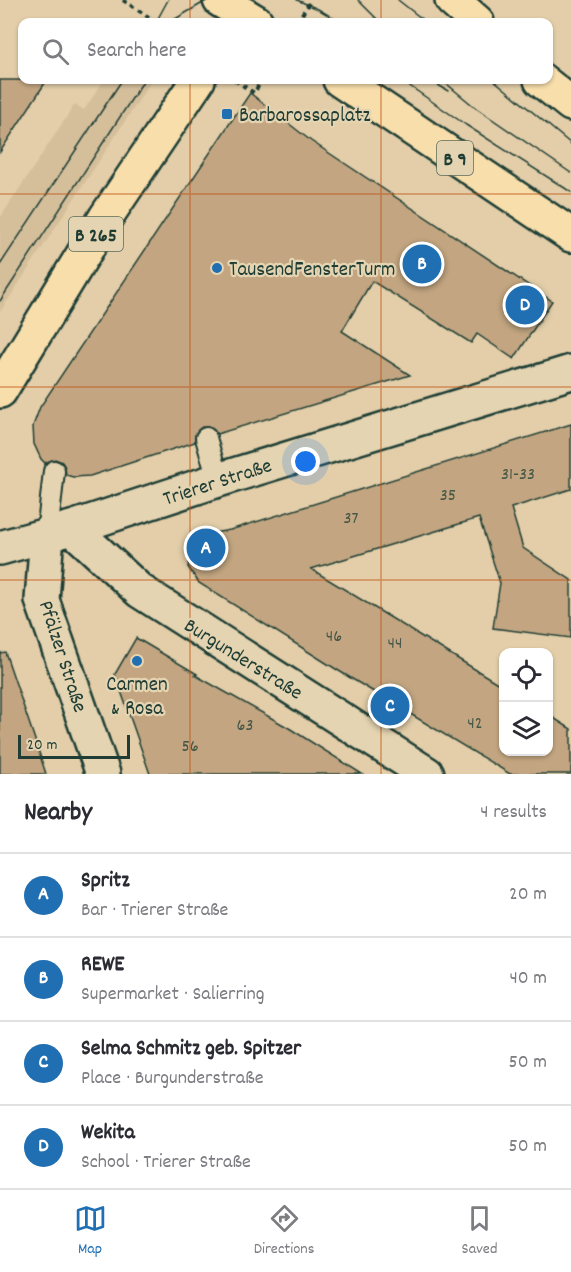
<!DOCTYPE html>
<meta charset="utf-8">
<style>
:root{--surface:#fff;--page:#f2f2f3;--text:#2b2b33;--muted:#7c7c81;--line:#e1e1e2;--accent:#1f6fb2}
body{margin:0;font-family:Dekko,sans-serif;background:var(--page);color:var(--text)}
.controls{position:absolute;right:18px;bottom:18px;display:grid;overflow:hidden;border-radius:12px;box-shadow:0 2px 4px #0004}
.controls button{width:54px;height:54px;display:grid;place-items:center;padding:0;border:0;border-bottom:2px solid var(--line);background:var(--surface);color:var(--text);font:30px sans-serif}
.scale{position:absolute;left:18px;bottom:15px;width:112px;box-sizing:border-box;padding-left:6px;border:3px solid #1f3d34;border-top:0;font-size:16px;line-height:21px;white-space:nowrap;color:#1f3d34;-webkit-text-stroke:4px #e5d4b1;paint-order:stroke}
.you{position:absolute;left:306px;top:462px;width:21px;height:21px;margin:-15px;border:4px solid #fff;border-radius:50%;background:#1a73e8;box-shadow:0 0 0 9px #1a73e833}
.badge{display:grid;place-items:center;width:39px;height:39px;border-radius:50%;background:var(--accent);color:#fff;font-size:20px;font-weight:700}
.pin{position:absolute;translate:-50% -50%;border:3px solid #fff;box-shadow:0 2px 6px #0006}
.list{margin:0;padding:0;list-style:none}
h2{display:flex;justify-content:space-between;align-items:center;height:78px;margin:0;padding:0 24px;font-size:26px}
h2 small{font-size:20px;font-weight:400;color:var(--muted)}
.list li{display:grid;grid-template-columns:39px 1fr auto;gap:18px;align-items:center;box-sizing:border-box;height:84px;padding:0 24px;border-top:2px solid var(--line)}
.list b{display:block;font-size:22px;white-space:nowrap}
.list p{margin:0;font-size:20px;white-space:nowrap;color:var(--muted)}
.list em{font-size:20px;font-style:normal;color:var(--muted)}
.icon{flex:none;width:33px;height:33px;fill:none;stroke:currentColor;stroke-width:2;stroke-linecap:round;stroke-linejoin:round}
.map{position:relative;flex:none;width:571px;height:774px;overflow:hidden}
.search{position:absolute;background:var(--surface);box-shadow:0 2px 4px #0004;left:18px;right:18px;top:18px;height:66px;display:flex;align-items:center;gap:15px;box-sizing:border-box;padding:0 21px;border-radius:12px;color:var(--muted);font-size:22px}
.sheet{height:414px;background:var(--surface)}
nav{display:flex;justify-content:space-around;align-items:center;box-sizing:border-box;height:84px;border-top:2px solid var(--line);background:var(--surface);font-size:16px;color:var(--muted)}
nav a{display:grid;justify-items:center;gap:3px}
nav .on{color:var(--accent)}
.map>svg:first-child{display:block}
.built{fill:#d5bf9b}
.building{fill:#c3a681;stroke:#1f3d34;stroke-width:1.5}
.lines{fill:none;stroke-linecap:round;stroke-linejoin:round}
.service-casing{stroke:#1f3d34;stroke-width:24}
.minor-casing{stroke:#1f3d34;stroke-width:38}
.primary-casing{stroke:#1f3d34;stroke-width:38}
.path{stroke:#1f3d34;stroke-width:4;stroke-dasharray:4.5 4.5;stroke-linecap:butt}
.service{stroke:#e5d4b1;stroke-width:20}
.minor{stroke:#e5d4b1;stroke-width:33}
.primary{stroke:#f8deab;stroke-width:33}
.tram{stroke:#1f3d34;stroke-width:1.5}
.grid{fill:none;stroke:#c05314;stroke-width:1.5;stroke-opacity:0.55}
.poi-dot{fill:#1f6fb2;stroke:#e5d4b1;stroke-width:2}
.labels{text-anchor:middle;stroke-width:4.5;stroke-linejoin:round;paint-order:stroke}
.number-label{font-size:18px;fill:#485747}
.shield{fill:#e5d4b1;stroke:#5a6a5a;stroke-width:1.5}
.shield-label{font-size:20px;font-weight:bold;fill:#1f3d34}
.poi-label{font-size:21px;fill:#1f3d34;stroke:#e5d4b1;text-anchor:start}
.street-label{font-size:21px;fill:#1f3d34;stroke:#e5d4b1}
</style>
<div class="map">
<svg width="571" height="774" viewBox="0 0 571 774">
<rect width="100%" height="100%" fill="#e3cea9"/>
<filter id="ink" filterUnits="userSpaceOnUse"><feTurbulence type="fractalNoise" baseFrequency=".0167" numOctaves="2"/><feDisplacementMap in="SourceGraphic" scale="12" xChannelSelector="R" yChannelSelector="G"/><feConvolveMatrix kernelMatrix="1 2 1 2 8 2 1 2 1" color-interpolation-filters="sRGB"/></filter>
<g filter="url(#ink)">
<polygon class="built" points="104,80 152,80 0,312 0,218 75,104 84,110"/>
<g class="building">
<polygon points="0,80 47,80 0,152"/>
<polygon points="250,93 311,141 552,301 514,359 477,334 471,343 372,281 342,331 410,375 217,434 209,427 202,427 195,435 195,442 90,476 73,477 66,475 65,467 62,462 55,459 45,463 41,459 34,444 33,426 40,407"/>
<polygon points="571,424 571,489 511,508 523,548 571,580 571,638 493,628 500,583 479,518 311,569 504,687 504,752 549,752 549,715 571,729 571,774 510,774 339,671 199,583 188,567 192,545 203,535 230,530"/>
<polygon points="136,638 197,674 195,675 289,728 362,774 150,774 115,674"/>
<polygon points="5,652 34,737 46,774 0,774 0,653"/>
</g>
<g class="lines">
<defs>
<g id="service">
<polyline points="206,438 218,480"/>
<polyline points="47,535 54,471"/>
</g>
<g id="minor">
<polyline points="72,528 140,591 427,774"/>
<polyline points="47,535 42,600 103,774"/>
<polyline points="0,548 72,528 218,480 571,372"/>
</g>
<g id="primary">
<polyline points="220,0 256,22"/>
<polyline points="452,0 477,22"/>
<polyline points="340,80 571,235"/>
<polyline points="541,80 571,104"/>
<polyline points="0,391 106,217 198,80"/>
</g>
</defs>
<use href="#service" class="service-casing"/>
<use href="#minor" class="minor-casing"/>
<use href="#primary" class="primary-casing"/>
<g class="path">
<polyline points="123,0 156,22"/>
<polyline points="297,22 311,0"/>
<polyline points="235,80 254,93 262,80"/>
</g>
<use href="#service" class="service"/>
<use href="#minor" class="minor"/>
<use href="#primary" class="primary"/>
<g class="tram">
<polyline points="297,0 318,9 340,22"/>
<polyline points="358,0 380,22"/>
<polyline points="398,0 426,22"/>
<polyline points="156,22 168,0"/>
<polyline points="170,22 208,0"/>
<polyline points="401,80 466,125 571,192"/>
<polyline points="430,80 448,91"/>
<polyline points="442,80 476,108 571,173"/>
<polyline points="494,80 571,144"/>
<polyline points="0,265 122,80"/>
<polyline points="0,301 144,80"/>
</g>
</g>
</g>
<path class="grid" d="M190 0V22M381 0V22M190 80V774M381 80V774M0 194H571M0 387H571M0 580H571"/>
<g class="poi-dot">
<rect x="221" y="108" width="12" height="12" rx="3"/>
<circle cx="217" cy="268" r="6"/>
<circle cx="137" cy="661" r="6"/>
</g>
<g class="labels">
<g class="number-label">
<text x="518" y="479">31-33</text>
<text x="448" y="500">35</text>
<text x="351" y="523">37</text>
<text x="334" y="641">46</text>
<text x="395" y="648">44</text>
<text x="475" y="728">42</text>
<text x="245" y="730">63</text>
<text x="190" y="751">56</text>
</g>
<g class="shield">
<rect x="437" y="141" width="36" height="34" rx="4.5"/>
<rect x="69" y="217" width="54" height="34" rx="4.5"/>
</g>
<g class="shield-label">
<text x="455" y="165">B 9</text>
<text x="96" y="241">B 265</text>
</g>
<g class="poi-label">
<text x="239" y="121">Barbarossaplatz</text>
<text x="229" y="275">TausendFensterTurm</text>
<text x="137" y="690" text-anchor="middle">Carmen<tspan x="137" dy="24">&amp; Rosa</tspan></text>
</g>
<g class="street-label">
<text transform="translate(217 481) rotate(-18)" y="7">Trierer Straße</text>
<text transform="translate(64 656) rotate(72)" y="7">Pfälzer Straße</text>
<text transform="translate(244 658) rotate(32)" y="7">Burgunderstraße</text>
</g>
</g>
</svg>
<div class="controls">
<button><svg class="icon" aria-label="locate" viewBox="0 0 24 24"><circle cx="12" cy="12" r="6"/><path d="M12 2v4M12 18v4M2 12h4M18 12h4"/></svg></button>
<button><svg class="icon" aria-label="layers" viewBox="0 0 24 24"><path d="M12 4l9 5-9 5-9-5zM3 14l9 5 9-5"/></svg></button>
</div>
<div class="scale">20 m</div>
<div class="you"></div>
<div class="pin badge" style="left:206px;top:548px">A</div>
<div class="pin badge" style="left:422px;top:264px">B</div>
<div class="pin badge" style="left:390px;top:706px">C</div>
<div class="pin badge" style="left:525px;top:305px">D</div>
<div class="search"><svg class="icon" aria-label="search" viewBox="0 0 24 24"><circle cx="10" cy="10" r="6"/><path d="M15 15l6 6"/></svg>Search here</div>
</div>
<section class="sheet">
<h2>Nearby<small>4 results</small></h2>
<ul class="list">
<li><span class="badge">A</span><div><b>Spritz</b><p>Bar · Trierer Straße</p></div><em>20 m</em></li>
<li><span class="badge">B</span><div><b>REWE</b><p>Supermarket · Salierring</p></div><em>40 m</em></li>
<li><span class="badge">C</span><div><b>Selma Schmitz geb. Spitzer</b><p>Place · Burgunderstraße</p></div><em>50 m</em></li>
<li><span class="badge">D</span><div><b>Wekita</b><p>School · Trierer Straße</p></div><em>50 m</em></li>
</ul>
</section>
<nav>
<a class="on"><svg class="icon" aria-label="map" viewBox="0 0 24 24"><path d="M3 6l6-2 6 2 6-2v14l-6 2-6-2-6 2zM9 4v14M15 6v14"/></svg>Map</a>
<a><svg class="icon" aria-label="directions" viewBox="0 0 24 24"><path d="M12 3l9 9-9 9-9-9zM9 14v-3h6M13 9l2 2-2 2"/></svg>Directions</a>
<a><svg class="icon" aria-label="saved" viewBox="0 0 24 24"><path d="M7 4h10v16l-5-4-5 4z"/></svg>Saved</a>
</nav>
